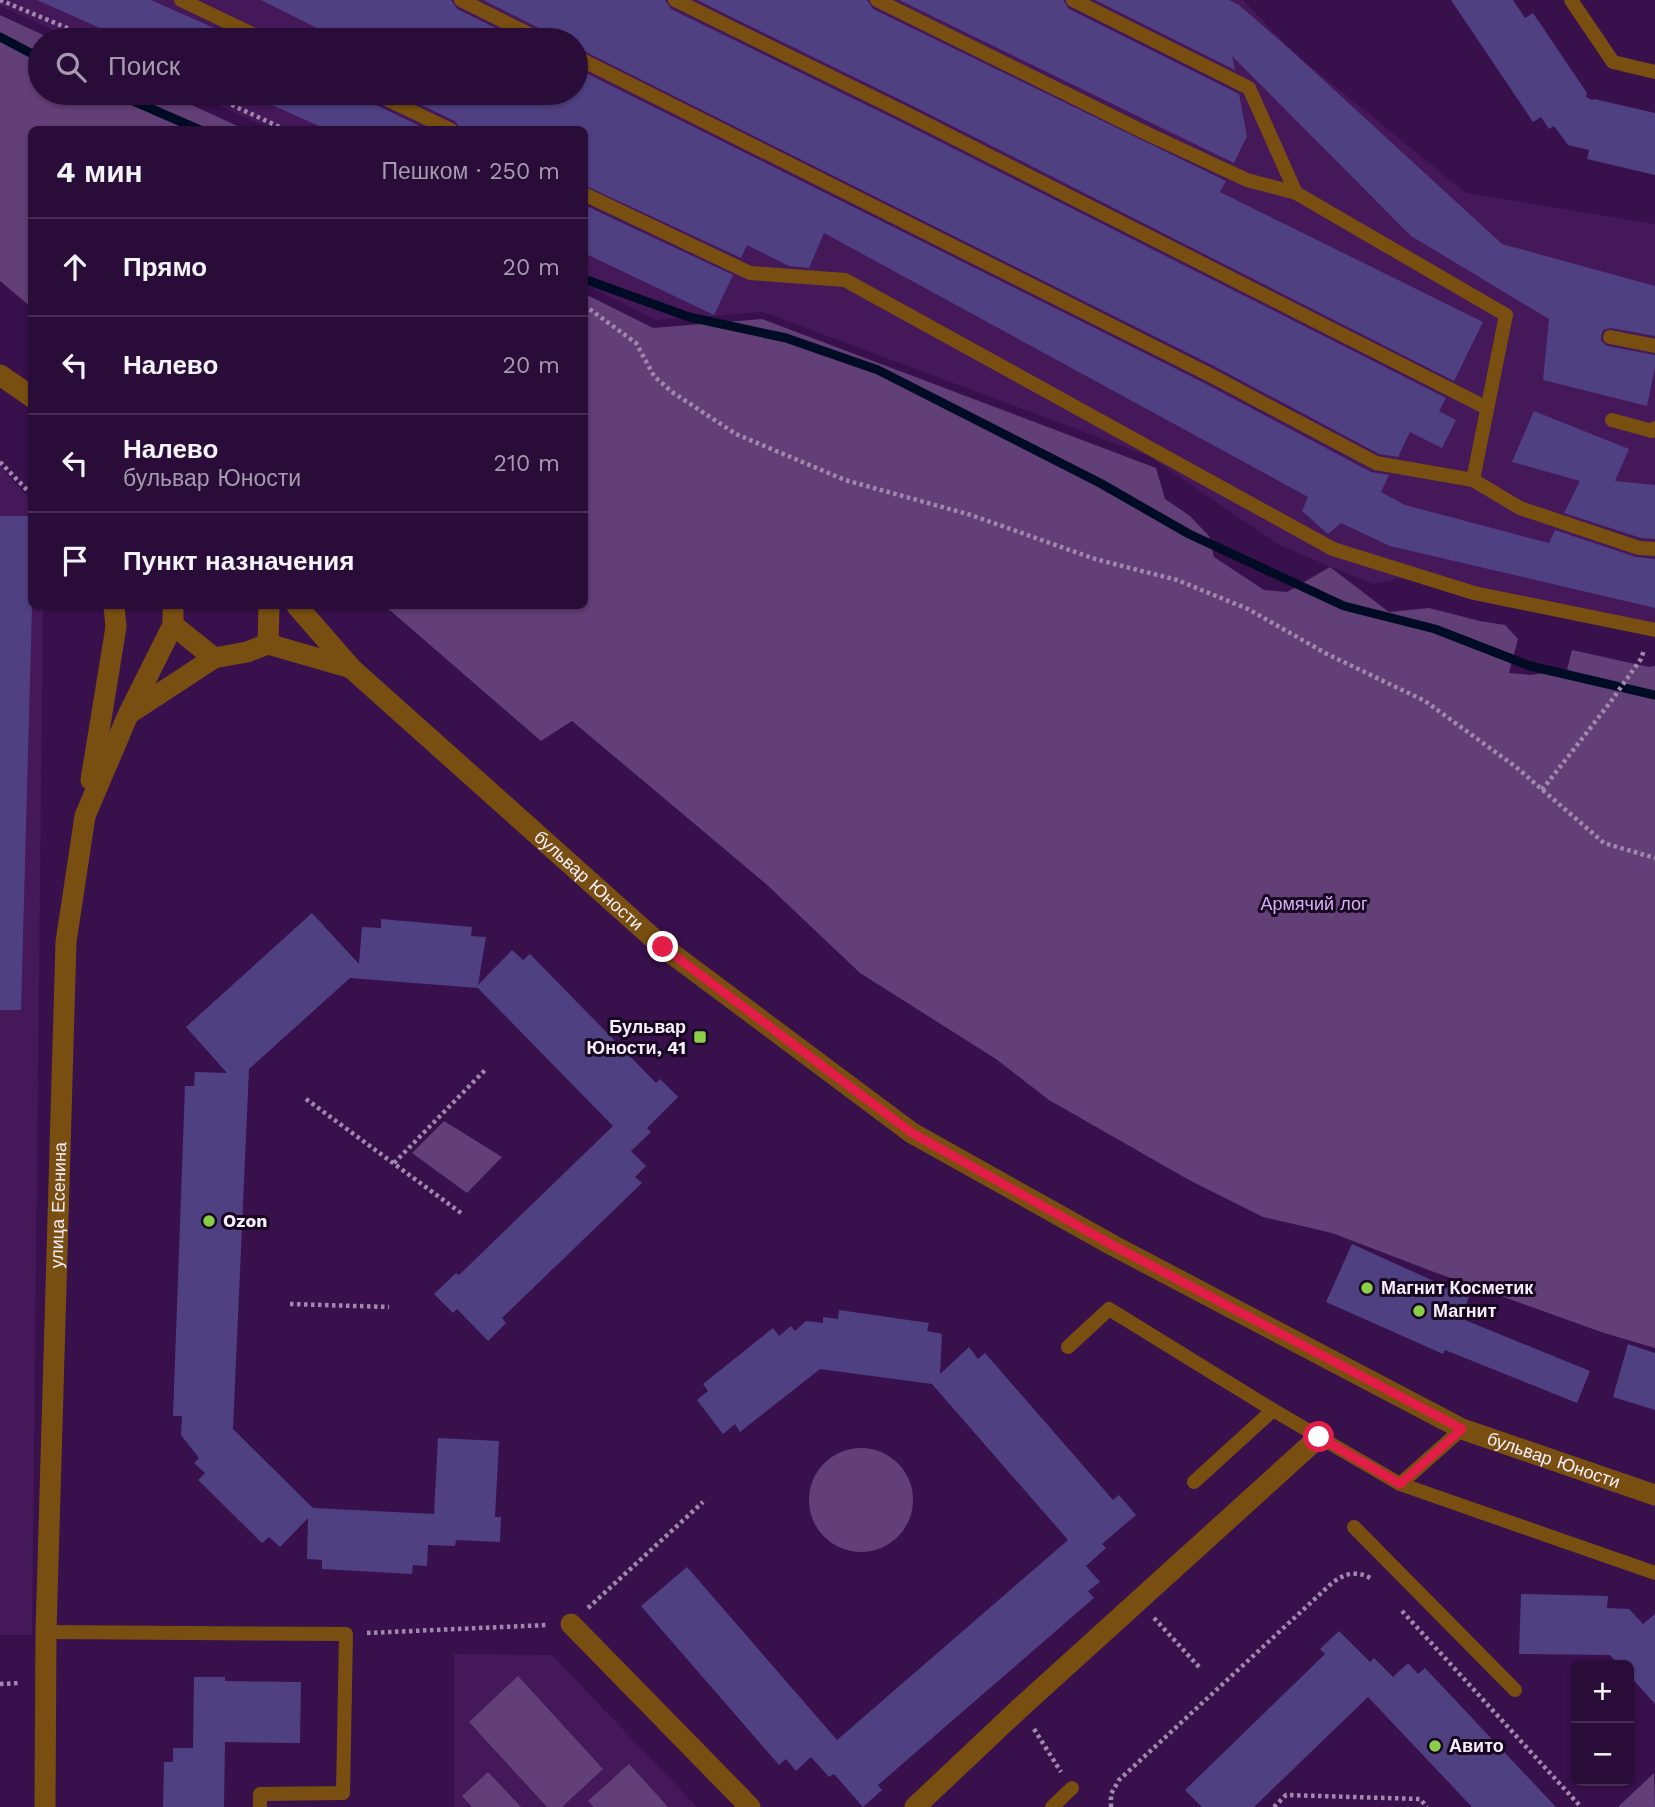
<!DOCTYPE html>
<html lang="ru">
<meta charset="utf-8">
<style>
:root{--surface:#2a0c39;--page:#361a44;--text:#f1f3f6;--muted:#a59bae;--line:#462c53}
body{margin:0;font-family:"Work Sans",sans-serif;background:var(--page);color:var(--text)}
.controls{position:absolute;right:21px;bottom:21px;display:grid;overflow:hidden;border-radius:10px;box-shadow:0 2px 5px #0004}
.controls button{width:63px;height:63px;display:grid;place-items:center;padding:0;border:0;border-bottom:2px solid var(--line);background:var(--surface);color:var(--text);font:35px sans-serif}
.stop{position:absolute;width:21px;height:21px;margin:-16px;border:5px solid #e11d48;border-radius:50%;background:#fff}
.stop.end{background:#e11d48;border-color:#fff;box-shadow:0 2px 7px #0008}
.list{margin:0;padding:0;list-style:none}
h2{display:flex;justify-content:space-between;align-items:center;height:91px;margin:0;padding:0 28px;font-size:30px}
h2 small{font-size:23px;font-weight:400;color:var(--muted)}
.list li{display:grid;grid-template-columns:46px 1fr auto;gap:21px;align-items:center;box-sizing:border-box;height:98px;padding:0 28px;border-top:2px solid var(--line)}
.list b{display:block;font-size:26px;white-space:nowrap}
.list p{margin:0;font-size:23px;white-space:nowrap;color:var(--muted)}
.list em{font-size:23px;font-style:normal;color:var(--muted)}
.icon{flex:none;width:38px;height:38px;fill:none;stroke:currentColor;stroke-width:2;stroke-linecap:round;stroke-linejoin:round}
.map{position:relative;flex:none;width:1655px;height:1807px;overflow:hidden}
.search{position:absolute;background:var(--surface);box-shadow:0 2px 5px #0004;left:28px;top:28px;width:560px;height:77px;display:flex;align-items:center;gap:18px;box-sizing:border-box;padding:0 24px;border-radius:38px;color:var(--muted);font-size:26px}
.panel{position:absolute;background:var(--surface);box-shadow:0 2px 5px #0004;left:28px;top:126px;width:560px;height:483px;border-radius:10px}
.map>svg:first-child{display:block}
.built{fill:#45185a}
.green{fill:#623f77}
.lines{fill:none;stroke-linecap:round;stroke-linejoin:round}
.stream{stroke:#000c24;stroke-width:9}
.building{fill:#4f4082}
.path{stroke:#a089ac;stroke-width:4.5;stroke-dasharray:3.5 3.5;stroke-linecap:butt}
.service{stroke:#784f10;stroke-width:14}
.pedestrian{stroke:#784f10;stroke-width:21}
.minor{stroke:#784f10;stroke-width:21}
.tertiary{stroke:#784f10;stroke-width:21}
.route{stroke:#e11d48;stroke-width:9}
.poi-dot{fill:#8bce47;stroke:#180720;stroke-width:2.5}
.labels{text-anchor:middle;stroke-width:6;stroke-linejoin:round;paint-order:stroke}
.street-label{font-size:18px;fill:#f7eefd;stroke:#180720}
.park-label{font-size:18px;fill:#d9aff4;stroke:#180720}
.poi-label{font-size:18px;font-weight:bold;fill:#f7eefd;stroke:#180720;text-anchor:start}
</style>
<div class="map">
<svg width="1655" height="1807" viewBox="0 0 1655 1807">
<rect width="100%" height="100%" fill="#38104c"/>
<g class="built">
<polygon points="0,0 1243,0 1293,52 1466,193 1655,224 1655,632 1540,607 1429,572 1373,584 1279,545 1149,456 763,312 656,320 585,284 584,130 272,129 191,93 576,93 576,40 76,40 0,6"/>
<polygon points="0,466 31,500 32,606 43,606 32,1635 0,1635"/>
<polygon points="454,1654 552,1655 697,1807 454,1807"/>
</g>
<g class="green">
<polygon points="0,15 54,40 40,40 40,93 166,93 244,129 32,130 31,307 0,281"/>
<polygon points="585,294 653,328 762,319 1156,468 1165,499 1190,516 1209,536 1214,557 1264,590 1287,592 1330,567 1389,612 1429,608 1480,621 1505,625 1518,639 1509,673 1531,675 1567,670 1572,650 1649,667 1655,666 1655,1348 1604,1333 1434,1272 1332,1233 1263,1217 1189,1180 1049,1100 996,1059 860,973 765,883 572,721 541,741 385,606 584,606"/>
<polygon points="444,1121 502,1157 467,1193 412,1153"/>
<circle cx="861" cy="1500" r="52"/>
<polygon points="518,1676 603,1769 562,1807 547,1807 469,1722"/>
<polygon points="629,1764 668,1807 594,1807 588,1801"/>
<polygon points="488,1772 521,1807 472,1807 462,1796"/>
<polygon points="1654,1773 1655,1807 1618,1807"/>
</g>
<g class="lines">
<g class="stream">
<polyline points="0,37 40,58"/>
<polyline points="115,93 200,130"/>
<polyline points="584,279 689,317 786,338 878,370 1100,483 1189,534 1344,606 1435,629 1530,666 1655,695"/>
</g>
</g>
<g class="building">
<polygon points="37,0 151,0 241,40 127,40"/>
<polygon points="261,0 451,0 457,9 520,40 341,40"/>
<polygon points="483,0 665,0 671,9 905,124 1446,398 1439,411 1456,420 1442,448 1410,432 1398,457 1379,454 1214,366 576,47 576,40 551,40 545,31"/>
<polygon points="697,0 867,0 873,9 1226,181 1220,192 1483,322 1454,381 913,106"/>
<polygon points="899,0 1063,0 1069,9 1239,94 1247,136 1234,163"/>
<polygon points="1095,0 1229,0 1239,5 1293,52 1502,244 1655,286 1655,336 1611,328 1603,330 1601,336 1601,341 1607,346 1655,355 1655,368 1647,406 1543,380 1549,319 1411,236 1232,56 1235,70"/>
<polygon points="1451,0 1513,0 1525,18 1533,13 1587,93 1586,97 1592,100 1594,99 1655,113 1655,175 1587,159 1589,150 1568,145 1554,126 1549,129 1541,117 1533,122"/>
<polygon points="576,68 1206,384 1371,472 1389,475 1381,492 1405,505 1549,543 1555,530 1636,557 1655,559 1655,608 1390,546 1341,523 1328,534 1302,511 1308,497 824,233 809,268 789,266 747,245 741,258 584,185 584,130 461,130 455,121 396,93 576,93"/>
<polygon points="245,93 359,93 370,102 428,130 328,130"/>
<polygon points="584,205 733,275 714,315 584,253"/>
<polygon points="1534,411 1629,449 1615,481 1655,485 1655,539 1641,538 1564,513 1580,481 1512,462"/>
<polygon points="0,516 32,516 32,606 21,1010 0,1010"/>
<polygon points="312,913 359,964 362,927 381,928 381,919 472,927 471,936 486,937 478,985 512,950 523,960 530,954 656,1083 660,1079 678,1097 647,1128 651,1132 631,1151 646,1166 635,1177 642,1183 502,1318 506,1323 488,1341 457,1309 453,1313 434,1294 456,1273 459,1275 613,1126 478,988 350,978 249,1069 233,1429 313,1508 434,1514 438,1438 499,1441 495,1517 501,1517 500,1542 456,1540 455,1546 428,1545 427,1566 413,1565 412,1574 322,1569 322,1560 307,1559 308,1518 280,1547 269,1537 262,1543 198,1480 205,1473 194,1463 199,1458 181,1435 182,1416 173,1416 185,1086 194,1086 195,1072 227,1073 186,1027"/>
<polygon points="1352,1244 1469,1297 1460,1318 1590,1371 1577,1403 1445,1350 1443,1354 1326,1302"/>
<polygon points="839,1310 929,1323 927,1331 942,1334 940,1374 969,1347 978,1359 985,1353 1113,1500 1119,1495 1136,1515 1102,1544 1106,1548 1086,1566 1100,1582 1088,1591 1094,1598 878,1785 882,1790 863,1807 834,1774 829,1777 811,1757 796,1771 786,1759 779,1765 641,1606 687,1567 837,1740 1068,1540 932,1384 820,1369 740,1432 735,1424 723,1434 697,1400 708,1391 703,1384 773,1328 779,1336 791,1326 795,1331 806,1321 823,1323 823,1317 838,1319"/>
<polygon points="1628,1344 1655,1353 1655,1410 1613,1397"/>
<polygon points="1521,1594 1608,1596 1607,1608 1629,1609 1643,1624 1655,1614 1655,1704 1629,1675 1629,1665 1619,1665 1610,1655 1519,1654"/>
<polygon points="1339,1631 1370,1662 1374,1658 1393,1677 1408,1663 1418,1674 1425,1668 1556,1807 1472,1807 1368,1697 1254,1807 1202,1807 1185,1790 1325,1654 1320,1649"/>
<polygon points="194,1677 225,1677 225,1681 301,1682 300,1743 225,1742 224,1807 163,1807 164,1762 173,1762 173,1748 193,1748"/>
</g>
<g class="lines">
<g class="path">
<polyline points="0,0 96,40"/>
<polyline points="206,93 286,130"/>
<polyline points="584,305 636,343 654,376 672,392 736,434 845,480 971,515 1095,559 1177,580 1248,609 1327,654 1425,701 1516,767 1604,843 1655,858"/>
<polyline points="0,462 32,495"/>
<polyline points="1542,790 1609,704 1641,659 1644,650"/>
<polyline points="306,1099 461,1213"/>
<polyline points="394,1163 486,1069"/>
<polyline points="290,1304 389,1307"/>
<polyline points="588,1608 703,1502"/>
<polyline points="1402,1611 1581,1807"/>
<polyline points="1154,1618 1201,1669"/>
<polyline points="367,1633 547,1625"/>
<polyline points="0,1684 20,1683"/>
<polyline points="1034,1729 1061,1772"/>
<path d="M1111 1807V1794L1119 1780 1332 1583C1345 1573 1357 1570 1372 1579"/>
<polyline points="1274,1807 1286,1795 1420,1799 1427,1807"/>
</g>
<g class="service">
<polyline points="181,0 265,40"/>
<polyline points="461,0 541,40"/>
<polyline points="675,0 909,115 1487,408"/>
<polyline points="877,0 1148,134 1247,180 1296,193"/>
<polyline points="1073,0 1249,88 1296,193 1506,315 1473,480"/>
<polyline points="1571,0 1613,62 1655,72"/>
<polyline points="576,57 1210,375 1376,463 1473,480 1520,508 1639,548 1655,549"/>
<polyline points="374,93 451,130"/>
<polyline points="584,194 750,273 845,280 1333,549 1474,593 1655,630"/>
<polyline points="1610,337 1655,346"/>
<polyline points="1612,420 1652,431 1655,428"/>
<polyline points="1068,1347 1109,1309 1273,1410 1400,1484 1655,1573"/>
<polyline points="1194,1482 1273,1410"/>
<polyline points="1400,1484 1462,1429"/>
<polyline points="1354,1527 1515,1690"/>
<polyline points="46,1632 346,1634 343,1793 260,1794 260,1807"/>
<polyline points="1052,1807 1072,1788"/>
</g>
<g class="pedestrian">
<polyline points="571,1624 750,1807"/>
<polyline points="915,1807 1020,1708 1319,1437"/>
</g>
<g class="minor">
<polyline points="173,606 173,625 214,658 247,652 268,644 269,606"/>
<path id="s1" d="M297 606 351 668 663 947 912 1133 1114 1246 1462 1429 1655 1495"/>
<polyline points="268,644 351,668"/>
<polyline points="130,713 214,658"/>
<polyline points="91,780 116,627 114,606"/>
<path id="s2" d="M45 1807 46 1632 66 942 85 816 128 715 173 625"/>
</g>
<polyline class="tertiary" points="0,375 32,397"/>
</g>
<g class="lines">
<polyline class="route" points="663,947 912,1133 1114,1246 1462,1429 1400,1484 1319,1437"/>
</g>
<g class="poi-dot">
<rect x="693" y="1030" width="14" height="14" rx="3.5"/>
<circle cx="209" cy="1221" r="7"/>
<circle cx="1367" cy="1288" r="7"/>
<circle cx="1419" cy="1311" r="7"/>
<circle cx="1435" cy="1746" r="7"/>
</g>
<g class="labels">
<g class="street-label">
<text dy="6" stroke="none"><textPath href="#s1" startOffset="401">бульвар Юности</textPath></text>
<text dy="6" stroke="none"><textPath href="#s2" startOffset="602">улица Есенина</textPath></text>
<text dy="6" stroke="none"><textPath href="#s1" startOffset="1533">бульвар Юности</textPath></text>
</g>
<g class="park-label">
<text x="1314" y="910">Армячий лог</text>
</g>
<g class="poi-label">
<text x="686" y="1033" text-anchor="end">Бульвар<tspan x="686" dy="21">Юности, 41</tspan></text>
<text x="223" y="1227">Ozon</text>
<text x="1381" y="1294">Магнит Косметик</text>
<text x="1433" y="1317">Магнит</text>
<text x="1449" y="1752">Авито</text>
</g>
</g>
</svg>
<div class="controls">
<button>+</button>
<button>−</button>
</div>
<div class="stop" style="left:1319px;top:1437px"></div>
<div class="stop end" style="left:663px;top:947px"></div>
<div class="search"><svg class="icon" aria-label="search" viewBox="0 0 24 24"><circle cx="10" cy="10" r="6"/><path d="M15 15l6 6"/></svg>Поиск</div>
<section class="panel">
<h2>4 мин<small>Пешком · 250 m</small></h2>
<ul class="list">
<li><svg class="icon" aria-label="ahead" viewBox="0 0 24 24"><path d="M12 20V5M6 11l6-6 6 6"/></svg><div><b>Прямо</b></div><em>20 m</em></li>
<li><svg class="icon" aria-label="left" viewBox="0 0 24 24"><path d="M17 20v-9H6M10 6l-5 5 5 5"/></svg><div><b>Налево</b></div><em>20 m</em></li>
<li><svg class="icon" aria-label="left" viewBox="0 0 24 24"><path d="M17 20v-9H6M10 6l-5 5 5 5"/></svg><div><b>Налево</b><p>бульвар Юности</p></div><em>210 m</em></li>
<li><svg class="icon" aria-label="arrive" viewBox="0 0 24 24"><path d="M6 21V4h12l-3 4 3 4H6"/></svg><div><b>Пункт назначения</b></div></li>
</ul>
</section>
</div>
